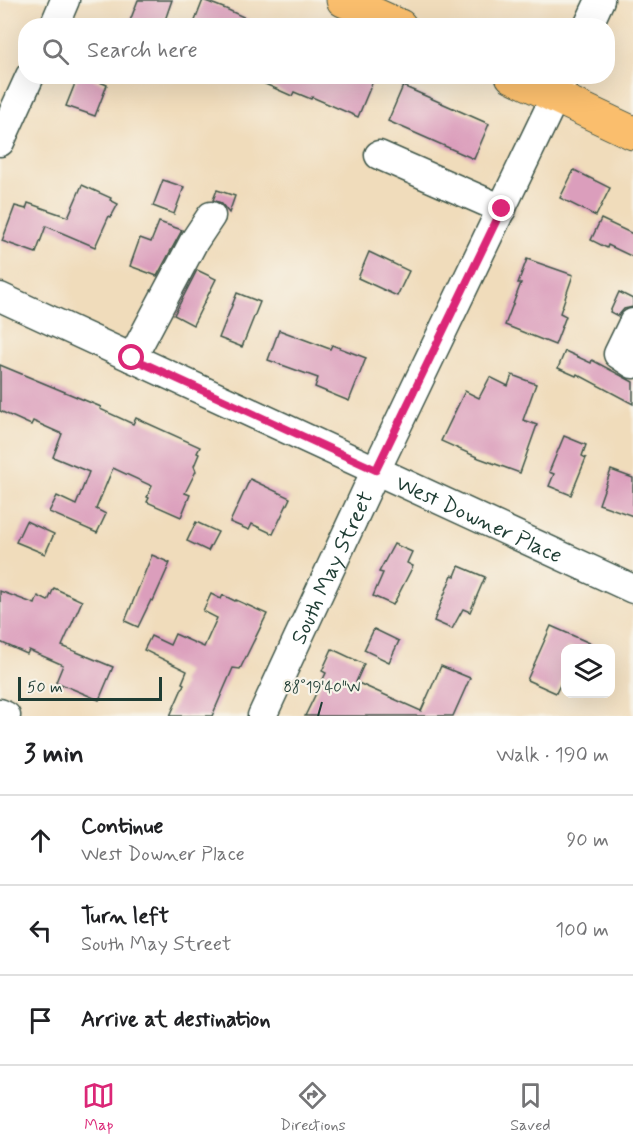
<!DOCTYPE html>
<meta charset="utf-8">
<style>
:root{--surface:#fff;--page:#f2f2f2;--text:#202124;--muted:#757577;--line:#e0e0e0;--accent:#db2777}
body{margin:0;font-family:Mynerve,sans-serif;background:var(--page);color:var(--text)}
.controls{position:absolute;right:18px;bottom:18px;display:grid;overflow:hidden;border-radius:12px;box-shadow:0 6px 24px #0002}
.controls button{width:54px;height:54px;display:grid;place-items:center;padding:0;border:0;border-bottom:2px solid var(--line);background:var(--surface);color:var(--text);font:30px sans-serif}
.scale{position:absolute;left:18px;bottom:15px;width:144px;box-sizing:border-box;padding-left:6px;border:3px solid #1f3d34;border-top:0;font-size:16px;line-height:21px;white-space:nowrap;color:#1f3d34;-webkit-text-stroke:4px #f7f3e8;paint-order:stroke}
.stop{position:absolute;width:18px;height:18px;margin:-14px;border:4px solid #db2777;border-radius:50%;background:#fff}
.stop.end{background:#db2777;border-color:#fff;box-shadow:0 2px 6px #0008}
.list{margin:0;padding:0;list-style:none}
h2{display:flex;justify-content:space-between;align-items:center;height:78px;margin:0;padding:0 24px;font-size:26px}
h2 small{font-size:20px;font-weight:400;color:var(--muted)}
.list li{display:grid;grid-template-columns:39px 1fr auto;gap:18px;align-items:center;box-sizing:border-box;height:90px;padding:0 24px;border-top:2px solid var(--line)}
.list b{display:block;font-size:22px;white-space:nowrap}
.list p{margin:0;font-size:20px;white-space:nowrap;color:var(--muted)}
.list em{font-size:20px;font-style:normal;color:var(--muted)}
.icon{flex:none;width:33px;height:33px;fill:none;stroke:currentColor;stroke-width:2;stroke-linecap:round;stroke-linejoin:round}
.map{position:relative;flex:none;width:633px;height:716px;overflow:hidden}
.search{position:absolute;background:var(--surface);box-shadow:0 6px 24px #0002;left:18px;right:18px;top:18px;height:66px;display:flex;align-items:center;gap:15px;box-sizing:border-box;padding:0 21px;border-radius:24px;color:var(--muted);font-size:22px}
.sheet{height:348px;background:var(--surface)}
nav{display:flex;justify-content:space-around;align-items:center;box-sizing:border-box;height:84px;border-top:2px solid var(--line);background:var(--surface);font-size:16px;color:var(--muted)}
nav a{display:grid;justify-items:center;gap:3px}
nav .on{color:var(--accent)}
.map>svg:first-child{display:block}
.building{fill:#db9ebc}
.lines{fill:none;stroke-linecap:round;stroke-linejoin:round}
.minor-casing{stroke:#3e5548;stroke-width:31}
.major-casing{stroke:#3e5548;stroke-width:35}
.minor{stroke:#fff;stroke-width:28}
.major{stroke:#fabe6d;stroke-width:33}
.route{stroke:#db2777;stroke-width:8}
.ticks{fill:none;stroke:#1f3d34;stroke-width:2}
.labels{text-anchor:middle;stroke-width:4.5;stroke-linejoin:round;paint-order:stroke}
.street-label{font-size:22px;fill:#1f3d34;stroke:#f7f3e8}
.ticks-label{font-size:15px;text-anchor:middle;fill:#1f3d34;stroke:#f7f3e8;stroke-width:4.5;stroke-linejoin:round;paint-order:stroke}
</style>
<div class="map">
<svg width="633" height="716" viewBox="0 0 633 716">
<rect width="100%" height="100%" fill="#f7f3e8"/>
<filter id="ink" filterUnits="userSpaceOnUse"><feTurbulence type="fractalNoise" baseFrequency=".0167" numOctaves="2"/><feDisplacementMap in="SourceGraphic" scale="12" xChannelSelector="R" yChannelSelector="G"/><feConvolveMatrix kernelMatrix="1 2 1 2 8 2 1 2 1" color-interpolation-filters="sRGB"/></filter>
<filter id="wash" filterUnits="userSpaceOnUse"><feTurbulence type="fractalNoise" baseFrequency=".008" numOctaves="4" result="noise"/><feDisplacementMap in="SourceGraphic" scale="24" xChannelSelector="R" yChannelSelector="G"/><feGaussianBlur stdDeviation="1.35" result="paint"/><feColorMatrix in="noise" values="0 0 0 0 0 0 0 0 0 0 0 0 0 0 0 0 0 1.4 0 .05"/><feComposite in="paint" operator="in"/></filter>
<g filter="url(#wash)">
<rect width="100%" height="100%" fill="#f0dcbb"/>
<g id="blocks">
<g class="building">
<polygon points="138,0 172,0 163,26 128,26"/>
<polygon points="203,0 226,9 263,26 193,26"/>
<polygon points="78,76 85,76 107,85 95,116 66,106"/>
<polygon points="247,76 375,76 358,117 312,97 311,99 294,92 292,96"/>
<polygon points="403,86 489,124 474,159 388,121"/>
<polygon points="574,170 610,188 596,216 560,198"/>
<polygon points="163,180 184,187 174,214 153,206"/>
<polygon points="82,185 111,198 110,200 118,204 111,217 109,216 95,247 46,226 36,253 2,241 15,206 26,209 28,203 68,217"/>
<polygon points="217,190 235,196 229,213 221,203 213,200"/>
<polygon points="601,219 633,234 633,257 608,245 607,248 591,240"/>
<polygon points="159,222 182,230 157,276 130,266 140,238 151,242"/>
<polygon points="369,252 409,271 397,296 358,278"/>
<polygon points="527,259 573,275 560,313 566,316 555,345 505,325 521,283 518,283"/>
<polygon points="197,270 216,279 193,325 174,315"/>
<polygon points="619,292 633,299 633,307 624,309 618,316 610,312"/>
<polygon points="237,293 260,302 242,347 219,338"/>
<polygon points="279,330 330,349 332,345 366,358 349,401 315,387 318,378 268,360"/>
<polygon points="565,351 591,363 592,360 633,382 633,404 577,374 576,376 558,368"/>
<polygon points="0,365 101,407 100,409 133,424 136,418 200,447 197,453 199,454 194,466 196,471 185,493 190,495 181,517 147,502 149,498 147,497 152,486 113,468 96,509 106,514 97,533 49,512 57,496 76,505 89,472 53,457 62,434 33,421 31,425 0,411"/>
<polygon points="512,375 536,384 523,420 537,425 520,473 479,458 441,441 465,391 479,398 490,377 508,386"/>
<polygon points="564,436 586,445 582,456 586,458 571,495 549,486 554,474 549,472"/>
<polygon points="611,470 633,478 633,516 599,504"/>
<polygon points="250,479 290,498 273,534 252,524 249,530 230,522"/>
<polygon points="26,521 54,534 45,554 16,542"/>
<polygon points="196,522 218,532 208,551 187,541"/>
<polygon points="394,544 412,552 407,563 413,566 393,605 373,596 383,573 379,572"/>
<polygon points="152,555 170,563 153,601 151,600 138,627 125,621"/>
<polygon points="459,566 485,577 470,612 463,609 452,629 434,621 452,575 455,576"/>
<polygon points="54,588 82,601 62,646 113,667 99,700 56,682 63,665 29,650 27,654 0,642 0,591 35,604 38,596 48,601"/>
<polygon points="211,594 221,599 223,595 235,601 236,600 267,614 240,669 233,668 212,716 170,716 184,684 182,683 187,671 144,650 151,636 170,645 175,634 204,647 217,618 203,611"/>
<polygon points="551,626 601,648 566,648 566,673 556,693 527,680"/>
<polygon points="374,629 399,641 389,662 364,650"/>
<polygon points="332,649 364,664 356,682 421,711 441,666 470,678 453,716 305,716 326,673 322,671"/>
</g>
</g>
</g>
<g filter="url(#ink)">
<use href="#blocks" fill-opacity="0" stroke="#3e5548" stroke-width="1.5"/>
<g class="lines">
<defs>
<g id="minor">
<polyline points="54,26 65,0"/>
<polyline points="588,26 600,0"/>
<polyline points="0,142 30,76"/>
<polyline points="379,155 502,209"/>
<path id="s1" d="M0 297 633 589"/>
<polyline points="633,323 618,354 633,364"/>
<polyline points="132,358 193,243 211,216"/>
<polyline points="0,713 6,716"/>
<path id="s2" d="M262 716 376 470 565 76"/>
</g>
<g id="major">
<polyline points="343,0 400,26"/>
<polyline points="512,76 633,133"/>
</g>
</defs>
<use href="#minor" class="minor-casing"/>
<use href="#major" class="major-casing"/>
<use href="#minor" class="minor"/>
<use href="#major" class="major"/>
</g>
</g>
<g class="lines" filter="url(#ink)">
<polyline class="route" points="132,358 376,470 502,209"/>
</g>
<path class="ticks" d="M318 716 322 702"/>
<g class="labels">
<g class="street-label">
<text dy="8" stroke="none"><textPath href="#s1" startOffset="528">West Downer Place</textPath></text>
<text dy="8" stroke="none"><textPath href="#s2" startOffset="164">South May Street</textPath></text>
</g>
</g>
<g class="ticks-label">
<text x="322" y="692">88°19'40"W</text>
</g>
</svg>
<div class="controls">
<button><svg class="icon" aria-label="layers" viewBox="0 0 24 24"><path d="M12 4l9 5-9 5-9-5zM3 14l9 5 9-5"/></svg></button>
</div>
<div class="scale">50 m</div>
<div class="stop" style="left:132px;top:358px"></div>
<div class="stop end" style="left:502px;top:209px"></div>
<div class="search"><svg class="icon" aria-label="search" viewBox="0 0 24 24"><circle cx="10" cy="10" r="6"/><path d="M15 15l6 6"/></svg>Search here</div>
</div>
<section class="sheet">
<h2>3 min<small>Walk · 190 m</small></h2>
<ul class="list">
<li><svg class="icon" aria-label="ahead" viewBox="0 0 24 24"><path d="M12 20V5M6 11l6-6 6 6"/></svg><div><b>Continue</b><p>West Downer Place</p></div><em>90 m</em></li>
<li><svg class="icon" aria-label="left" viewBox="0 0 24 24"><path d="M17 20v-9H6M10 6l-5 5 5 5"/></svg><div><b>Turn left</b><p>South May Street</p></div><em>100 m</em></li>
<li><svg class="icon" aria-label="arrive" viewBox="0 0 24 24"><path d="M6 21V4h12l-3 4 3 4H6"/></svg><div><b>Arrive at destination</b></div></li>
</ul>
</section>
<nav>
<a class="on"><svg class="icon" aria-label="map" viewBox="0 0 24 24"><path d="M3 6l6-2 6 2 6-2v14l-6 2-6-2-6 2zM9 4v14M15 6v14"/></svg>Map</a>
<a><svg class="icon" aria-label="directions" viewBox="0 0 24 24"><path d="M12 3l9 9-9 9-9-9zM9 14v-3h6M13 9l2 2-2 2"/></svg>Directions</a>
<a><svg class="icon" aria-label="saved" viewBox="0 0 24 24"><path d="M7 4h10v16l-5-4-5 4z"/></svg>Saved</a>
</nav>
